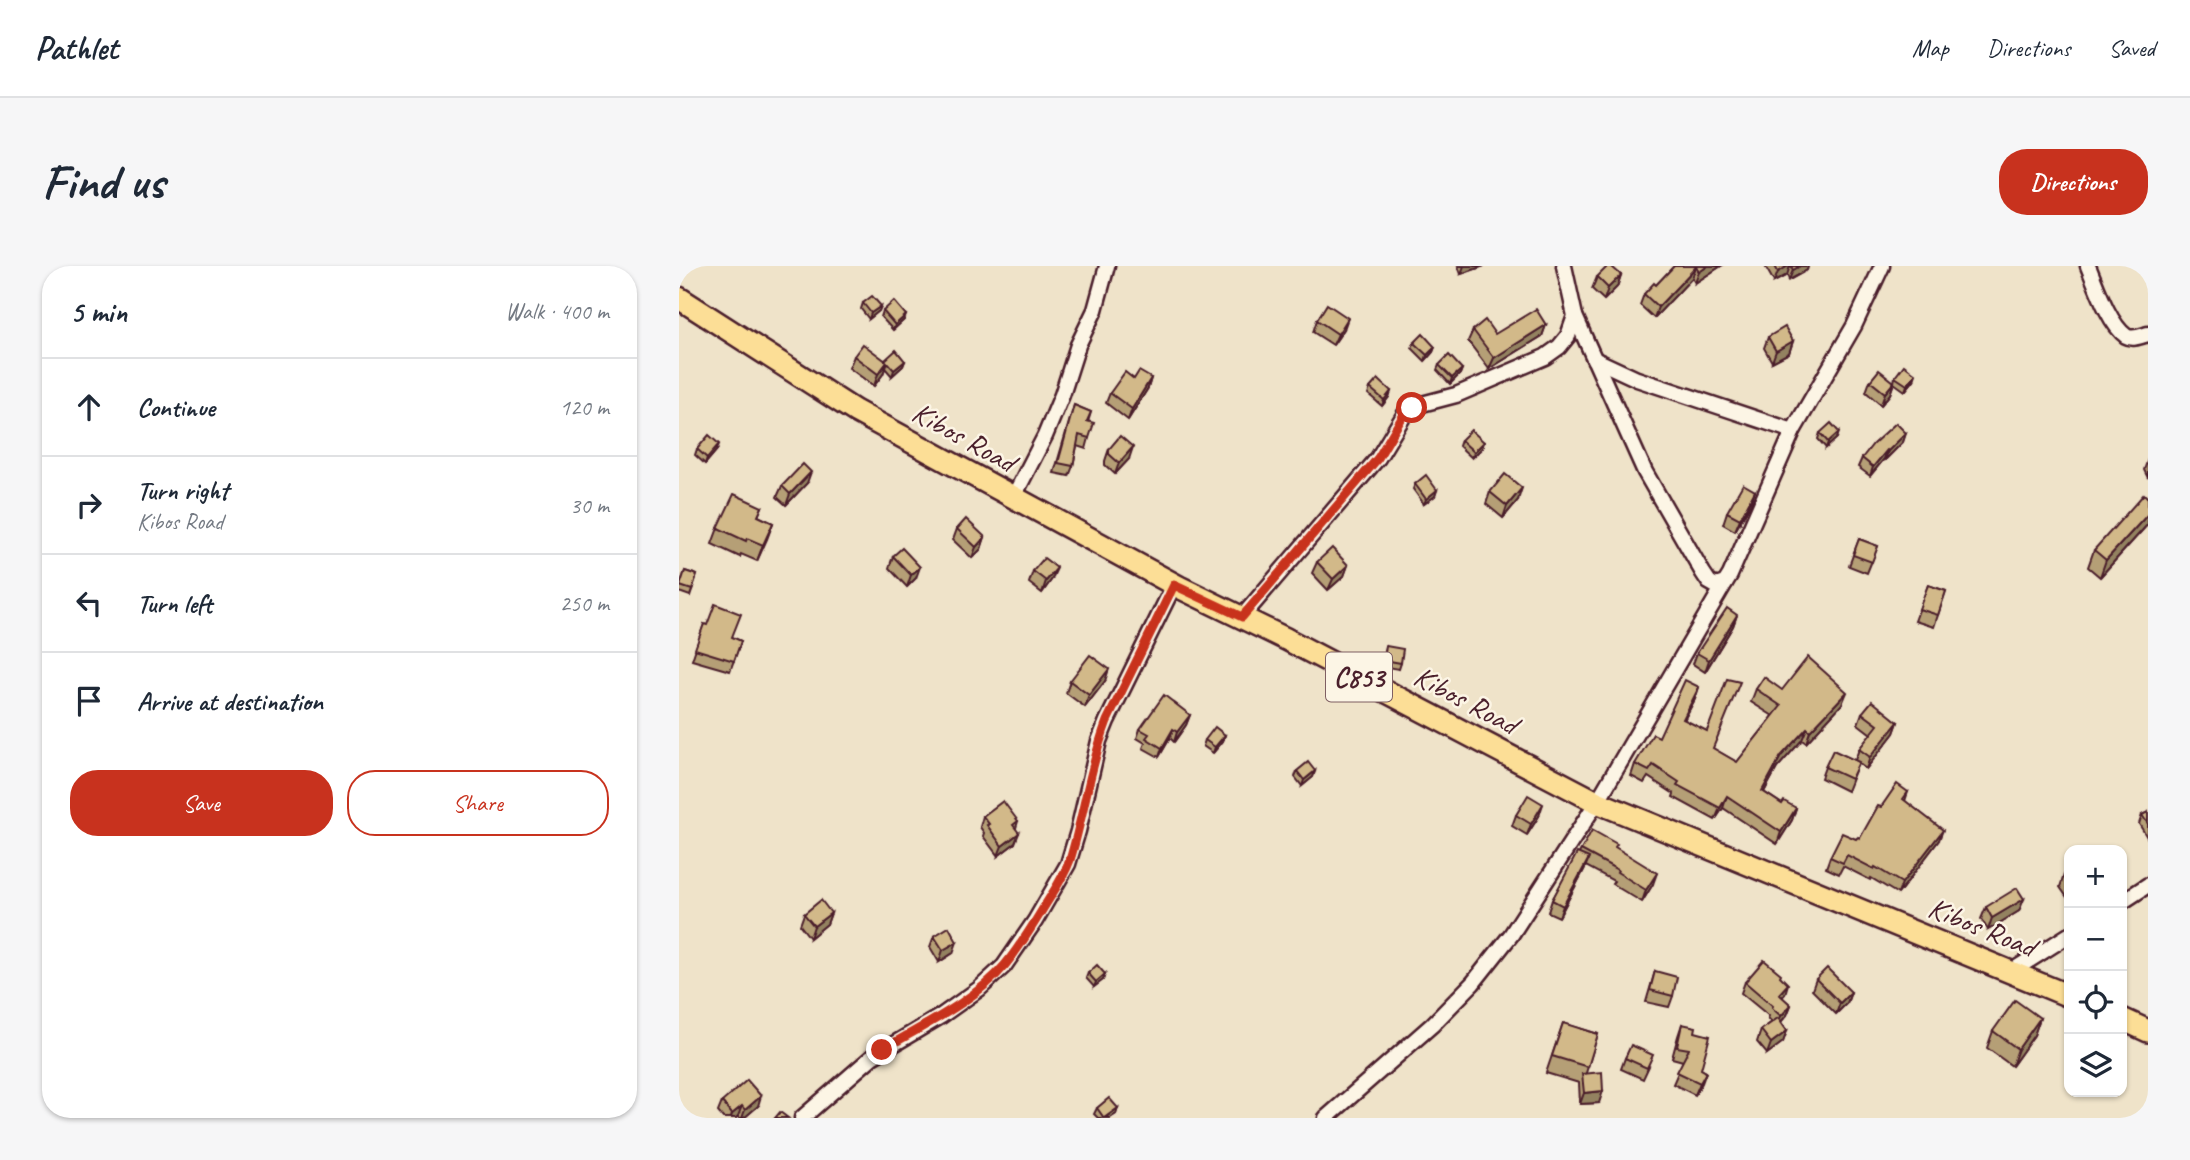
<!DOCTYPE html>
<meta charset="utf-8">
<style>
:root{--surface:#fff;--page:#f6f6f7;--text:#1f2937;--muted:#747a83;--line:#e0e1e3;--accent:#c8321e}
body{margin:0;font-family:Caveat,sans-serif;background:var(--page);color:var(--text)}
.controls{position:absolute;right:21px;bottom:21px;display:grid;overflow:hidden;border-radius:14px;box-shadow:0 2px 5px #0004}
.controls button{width:63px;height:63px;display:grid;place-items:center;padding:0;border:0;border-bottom:2px solid var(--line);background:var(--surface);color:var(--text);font:35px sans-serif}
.stop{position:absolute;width:21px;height:21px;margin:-16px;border:5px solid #c8321e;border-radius:50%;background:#fff}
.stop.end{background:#c8321e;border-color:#fff;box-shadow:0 2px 7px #0008}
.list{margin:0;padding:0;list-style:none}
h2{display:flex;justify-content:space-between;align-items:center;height:91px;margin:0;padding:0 28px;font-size:30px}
h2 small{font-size:23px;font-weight:400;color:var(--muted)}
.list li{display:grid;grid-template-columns:46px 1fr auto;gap:21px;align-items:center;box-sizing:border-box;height:98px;padding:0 28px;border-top:2px solid var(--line)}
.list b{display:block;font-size:26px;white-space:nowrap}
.list p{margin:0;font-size:23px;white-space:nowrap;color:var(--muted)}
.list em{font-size:23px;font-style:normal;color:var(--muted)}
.actions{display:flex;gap:14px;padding:21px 28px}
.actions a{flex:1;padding:16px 0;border:2px solid var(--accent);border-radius:28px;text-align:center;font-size:24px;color:var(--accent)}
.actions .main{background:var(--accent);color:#fff}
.icon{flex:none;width:38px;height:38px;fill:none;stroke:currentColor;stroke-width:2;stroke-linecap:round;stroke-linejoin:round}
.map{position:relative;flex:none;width:1469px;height:852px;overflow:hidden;border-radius:28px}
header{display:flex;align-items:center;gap:42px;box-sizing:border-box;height:98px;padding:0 35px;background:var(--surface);border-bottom:2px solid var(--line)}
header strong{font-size:33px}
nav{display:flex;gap:38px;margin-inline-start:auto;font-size:24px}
.intro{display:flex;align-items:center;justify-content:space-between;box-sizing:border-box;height:168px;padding:0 42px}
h1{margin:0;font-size:49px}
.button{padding:18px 32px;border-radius:28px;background:var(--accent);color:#fff;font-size:24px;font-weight:700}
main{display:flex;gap:42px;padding:0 42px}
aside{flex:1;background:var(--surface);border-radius:28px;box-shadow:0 2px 5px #0004}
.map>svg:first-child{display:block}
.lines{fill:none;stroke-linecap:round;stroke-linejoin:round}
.street-casing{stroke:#4a1f2b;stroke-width:19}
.primary-casing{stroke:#4a1f2b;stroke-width:26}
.street{stroke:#fcf5e5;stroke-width:14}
.primary{stroke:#fcde96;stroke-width:21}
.wall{fill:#b59f76;stroke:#4a1f2b;stroke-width:2}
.shaded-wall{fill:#938260;stroke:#4a1f2b;stroke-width:2}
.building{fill:#d2b989;stroke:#4a1f2b;stroke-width:2}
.route{stroke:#c8321e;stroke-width:9}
.labels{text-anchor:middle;stroke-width:5;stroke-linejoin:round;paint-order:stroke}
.shield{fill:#fcf5e5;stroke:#7f5f63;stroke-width:2}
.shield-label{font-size:28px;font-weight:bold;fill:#4a1f2b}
.street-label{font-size:30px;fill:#4a1f2b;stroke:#fcf5e5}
</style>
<header>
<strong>Pathlet</strong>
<nav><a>Map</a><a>Directions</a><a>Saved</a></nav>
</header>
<div class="intro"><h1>Find us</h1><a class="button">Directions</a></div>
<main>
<aside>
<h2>5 min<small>Walk · 400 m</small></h2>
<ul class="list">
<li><svg class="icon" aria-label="ahead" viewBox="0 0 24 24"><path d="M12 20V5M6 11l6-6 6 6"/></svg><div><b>Continue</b></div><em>120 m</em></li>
<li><svg class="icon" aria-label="right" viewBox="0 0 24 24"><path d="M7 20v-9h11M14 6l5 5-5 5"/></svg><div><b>Turn right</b><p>Kibos Road</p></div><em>30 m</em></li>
<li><svg class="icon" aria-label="left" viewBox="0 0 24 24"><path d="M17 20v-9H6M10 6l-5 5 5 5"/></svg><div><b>Turn left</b></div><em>250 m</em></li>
<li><svg class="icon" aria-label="arrive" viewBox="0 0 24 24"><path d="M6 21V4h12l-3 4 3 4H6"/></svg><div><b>Arrive at destination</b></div></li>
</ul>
<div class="actions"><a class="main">Save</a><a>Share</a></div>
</aside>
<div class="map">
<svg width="1469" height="852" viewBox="0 0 1469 852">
<rect width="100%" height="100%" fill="#efe3c9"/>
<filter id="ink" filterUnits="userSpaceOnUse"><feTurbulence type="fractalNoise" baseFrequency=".0143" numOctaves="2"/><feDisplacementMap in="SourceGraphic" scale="14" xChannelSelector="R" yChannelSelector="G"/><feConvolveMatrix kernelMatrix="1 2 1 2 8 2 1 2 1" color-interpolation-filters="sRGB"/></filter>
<g filter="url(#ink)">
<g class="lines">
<defs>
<g id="street">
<polyline points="885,0 896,50 966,206 1024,307 1030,316 1037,320 1046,317 1051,309 1114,165 1175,60 1203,0"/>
<path d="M1409 0C1417 19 1430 58 1447 70 1454 74 1462 70 1469 68"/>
<polyline points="915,93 958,113 1114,165"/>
<polyline points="334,232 366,170 383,129 399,79 416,44 428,0"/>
<polyline points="563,351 699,192 727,146 739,139 777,129 866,91 880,81 889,70 896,50"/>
<polyline points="1443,636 1469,619"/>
<polyline points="1333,705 1390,669"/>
<polyline points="123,852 193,791 262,750 300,723 325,700 356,655 389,598 399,565 420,475 428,455 495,319"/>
<polyline points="647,852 753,759 794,717 832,669 918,536 1046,317"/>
</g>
<g id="primary">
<polyline points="0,32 176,145 500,321 607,373 918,536 1390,730"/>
<polyline points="1443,753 1469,765"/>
</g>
</defs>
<use href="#street" class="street-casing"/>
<use href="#primary" class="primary-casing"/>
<use href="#street" class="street"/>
<use href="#primary" class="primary"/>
</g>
<g class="wall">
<polygon points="779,0 805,0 782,8"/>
<polygon points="995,0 1042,0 1016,17 1013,12 975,52 961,39 965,28 977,19"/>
<polygon points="1086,0 1129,0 1128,4 1110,14 1108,9 1095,16"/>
<polygon points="942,9 938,21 925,34 913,23 918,11"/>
<polygon points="184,37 202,40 200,45 190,53 182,43"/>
<polygon points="204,45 227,49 225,54 214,64 202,51"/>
<polygon points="638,54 665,63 654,79 634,66"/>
<polygon points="867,59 863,70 810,103 789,75 794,64 816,68"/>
<polygon points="1089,71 1114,75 1110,87 1093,96 1085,82"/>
<polygon points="735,77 756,81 754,86 746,95 733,82"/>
<polygon points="175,90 206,94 226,95 224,100 213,110 206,102 204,108 195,120 170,102"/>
<polygon points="760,99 783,103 781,108 771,118 758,104"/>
<polygon points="1216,111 1235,114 1226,125 1215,117 1211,128 1202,139 1187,126 1191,115 1215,116"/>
<polygon points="472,112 469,122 449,154 427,137 431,127 455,113"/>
<polygon points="691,122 712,125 710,131 703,140 689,128"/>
<polygon points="395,139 412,146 409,156 410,172 407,183 398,180 394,200 390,210 375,207"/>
<polygon points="1160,166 1158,172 1147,182 1139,173 1141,167"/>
<polygon points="1227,167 1224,176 1206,194 1205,193 1191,210 1179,201 1183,192"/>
<polygon points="782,174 805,176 803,182 793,192 780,180"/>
<polygon points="18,183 38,184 26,198 16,189"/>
<polygon points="430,183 450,193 436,208 426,199 426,195"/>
<polygon points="1469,193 1469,212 1465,204"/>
<polygon points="128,217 107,239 98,231 103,220"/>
<polygon points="736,218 758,224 756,230 745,238 734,223"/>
<polygon points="1076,225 1072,237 1056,265 1044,258 1048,246"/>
<polygon points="811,226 839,234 824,252 807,238"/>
<polygon points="1469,232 1469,258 1421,311 1409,301 1415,284"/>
<polygon points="83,241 79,250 94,257 78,295 62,288 61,291 33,278 39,262"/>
<polygon points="278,263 306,271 302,283 293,292 274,274"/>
<polygon points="1180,273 1199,280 1188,307 1170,300"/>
<polygon points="214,290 237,312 228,321 210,302"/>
<polygon points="638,296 669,299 665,310 649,324 633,307"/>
<polygon points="6,305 18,309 11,330 0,326 0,322"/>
<polygon points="354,305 373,313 363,327 350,317"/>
<polygon points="1249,319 1267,325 1255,361 1236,355"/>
<polygon points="1058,349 1054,360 1026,406 1014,398 1018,387"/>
<polygon points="25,358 62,375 51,405 13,394"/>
<polygon points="707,380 722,397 720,403 703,400"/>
<polygon points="391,415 426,415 406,441 387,427"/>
<polygon points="1020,421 1016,433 1005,454 1035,483 1058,496 1094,450 1072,436 1077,423 1103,424 1163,438 1127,477 1123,474 1098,502 1085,526 1103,538 1117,542 1113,554 1098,578 1044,542 1036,554 994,531 995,528 969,511 965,517 952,510 956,498 980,471"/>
<polygon points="1183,447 1219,456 1215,467 1187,503 1179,497 1168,525 1142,512 1146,501 1176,494 1180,483 1192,468 1179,458"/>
<polygon points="511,449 507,459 495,476 491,472 480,491 464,482 466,477 458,472 461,463"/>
<polygon points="546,469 544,475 534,487 524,480 526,474"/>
<polygon points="618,505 636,505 634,511 623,520 616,511"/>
<polygon points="1229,526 1226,535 1260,574 1219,628 1192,612 1191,614 1164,600 1160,608 1147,602 1151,591 1177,573 1181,572 1202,541"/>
<polygon points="1469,546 1469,573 1460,558 1463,549"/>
<polygon points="837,549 860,550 848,569 833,560"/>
<polygon points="304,550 339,555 337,562 336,577 319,590 304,570 305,567 301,561"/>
<polygon points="937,582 974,618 963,636 933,618 935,615 907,600 880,651 869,646 873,634 902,584"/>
<polygon points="1390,605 1390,634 1381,621 1385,609"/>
<polygon points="1307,641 1340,645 1309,664 1302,653"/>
<polygon points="152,647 148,658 131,672 121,659 125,648"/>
<polygon points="255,670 274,687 260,696 251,681"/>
<polygon points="976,705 994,730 990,741 967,736"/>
<polygon points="409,707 426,708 424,714 415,721 407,712"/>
<polygon points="1101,711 1106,728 1103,731 1112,739 1108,749 1102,756 1108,765 1104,776 1088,788 1078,776 1082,764 1093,756 1089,752 1090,750 1062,727 1066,716"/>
<polygon points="1137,713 1172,726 1168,737 1157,748 1133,724"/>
<polygon points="1361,752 1355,769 1333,800 1308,782 1314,765"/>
<polygon points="884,757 919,768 907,807 920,837 901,838 900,817 867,807"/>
<polygon points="1003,758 1016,766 1022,803 1027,806 1016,829 994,818 1004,795 993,792 999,770"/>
<polygon points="946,792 970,800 964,813 942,803"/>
<polygon points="43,836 79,840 65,852 60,852 59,850 57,852 44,852 39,846"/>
<polygon points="418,842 439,842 437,848 431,852 419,852 415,848"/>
</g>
<g class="shaded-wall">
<polygon points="785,0 805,0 782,8"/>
<polygon points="1029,0 1042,0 1016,17 1020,6"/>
<polygon points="1109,0 1111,0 1108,9 1095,16 1099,6"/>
<polygon points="1121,0 1129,0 1128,4 1110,14 1114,4"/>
<polygon points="1017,1 1013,12 975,52 979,41"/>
<polygon points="942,9 938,21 925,34 929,22"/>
<polygon points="202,40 200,45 190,53 192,47"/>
<polygon points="227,49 225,54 214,64 216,59"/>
<polygon points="669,52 665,63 654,79 659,68"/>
<polygon points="867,59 863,70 810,103 815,92"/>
<polygon points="1114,75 1110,87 1093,96 1097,85"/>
<polygon points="756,81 754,86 746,95 748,89"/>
<polygon points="226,95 224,100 213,110 215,104"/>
<polygon points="208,96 204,108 195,120 199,108"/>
<polygon points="783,103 781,108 771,118 773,112"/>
<polygon points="1237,108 1235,114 1226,125 1228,119"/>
<polygon points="472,112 469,122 449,154 453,143"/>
<polygon points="1215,116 1211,128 1202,139 1206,127"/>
<polygon points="712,125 710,131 703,140 705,134"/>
<polygon points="1160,166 1158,172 1147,182 1149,176"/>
<polygon points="1227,167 1224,176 1206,194 1209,185"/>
<polygon points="805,176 803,182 793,192 795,186"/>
<polygon points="40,178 38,184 26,198 28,192"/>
<polygon points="454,181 450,193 436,208 440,197"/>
<polygon points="1208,184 1205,193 1191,210 1194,201"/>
<polygon points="132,206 128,217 107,239 111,228"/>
<polygon points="843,222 839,234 824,252 828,240"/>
<polygon points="758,224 756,230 745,238 747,233"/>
<polygon points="1076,225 1072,237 1056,265 1061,253"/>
<polygon points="1469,248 1469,258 1421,311 1427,294"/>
<polygon points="94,257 88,273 78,295 84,279"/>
<polygon points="306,271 302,283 293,292 297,281"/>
<polygon points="669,299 665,310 649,324 654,313"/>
<polygon points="241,301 237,312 228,321 232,309"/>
<polygon points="378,302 373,313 363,327 367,315"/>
<polygon points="1058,349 1054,360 1026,406 1030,394"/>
<polygon points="430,403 426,415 406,441 410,429"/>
<polygon points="1020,421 1016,433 999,465 1004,453"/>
<polygon points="1168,426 1163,438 1127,477 1131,465"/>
<polygon points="511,449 507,459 495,476 498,466"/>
<polygon points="1219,456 1215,467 1187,503 1191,491"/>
<polygon points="1128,462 1123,474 1098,502 1079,537 1083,525 1102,490"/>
<polygon points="494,463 491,472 480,491 483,482"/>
<polygon points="546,469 544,475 534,487 536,481"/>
<polygon points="636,505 634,511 623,520 625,514"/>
<polygon points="1048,530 1044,542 1036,554 1041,542"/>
<polygon points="864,538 860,550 848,569 852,558"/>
<polygon points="1117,542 1113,554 1098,578 1102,566"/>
<polygon points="1264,564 1260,574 1219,628 1223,617"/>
<polygon points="340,567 336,577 319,590 323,580"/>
<polygon points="910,592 905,604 880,651 884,640"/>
<polygon points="978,607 974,618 963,636 967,624"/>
<polygon points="1345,633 1340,645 1309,664 1313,652"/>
<polygon points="152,647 148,658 131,672 135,660"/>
<polygon points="278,676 274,687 260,696 264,684"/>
<polygon points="426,708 424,714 415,721 417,716"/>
<polygon points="1109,718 1106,728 1096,739 1100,728"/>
<polygon points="1172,726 1168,737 1157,748 1161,737"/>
<polygon points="1112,739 1108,749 1098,760 1102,750"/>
<polygon points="1361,752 1355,769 1333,800 1339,783"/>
<polygon points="1108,765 1104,776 1088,788 1092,777"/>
<polygon points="1027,806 1023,817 1016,829 1021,817"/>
<polygon points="924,825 920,837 901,838 905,827"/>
<polygon points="82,830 79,840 65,852 63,852 66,844"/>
<polygon points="63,840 59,850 57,852 52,852 53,848"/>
<polygon points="439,842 437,848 431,852 426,852"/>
</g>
<g class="building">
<polygon points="929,0 932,0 942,9 929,22 918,11"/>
<polygon points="995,0 1029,0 1020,6 1017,1 979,41 965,28 975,17 977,19"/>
<polygon points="1096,0 1109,0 1099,6"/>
<polygon points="1112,0 1121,0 1114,4"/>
<polygon points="193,30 202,40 192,47 184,37"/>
<polygon points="215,35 227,49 216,59 204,45"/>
<polygon points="648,38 669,52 659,68 638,54"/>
<polygon points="857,43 867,59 815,92 794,64 806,54 816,68"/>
<polygon points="1106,61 1114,75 1097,85 1089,71"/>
<polygon points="744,68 756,81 748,89 735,77"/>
<polygon points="184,78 208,96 199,108 175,90"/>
<polygon points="217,84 226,95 215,104 206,94"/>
<polygon points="770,89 783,103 773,112 760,99"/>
<polygon points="1225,99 1237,108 1228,119 1216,111"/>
<polygon points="1200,104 1215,116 1206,127 1191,115"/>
<polygon points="460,105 472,112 453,143 431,127 446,106 455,113"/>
<polygon points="699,113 712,125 705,134 691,122"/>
<polygon points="395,139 412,146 408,155 415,157 410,172 400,169 394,200 379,197"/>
<polygon points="1152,157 1160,166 1149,176 1141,167"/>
<polygon points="1217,157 1227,167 1209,185 1208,184 1194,201 1183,192 1194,178"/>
<polygon points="792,164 805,176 795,186 782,174"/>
<polygon points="30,169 40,178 28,192 18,183"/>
<polygon points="441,170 454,181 440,197 430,188 430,183"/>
<polygon points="124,198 132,206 111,228 103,220"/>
<polygon points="826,208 843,222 828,240 811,226"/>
<polygon points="747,209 758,224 747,233 736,218"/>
<polygon points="1064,218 1076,225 1061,253 1048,246"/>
<polygon points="55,228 83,241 79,250 94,257 84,279 68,272 67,275 39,262"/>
<polygon points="1465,228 1469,232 1469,248 1427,294 1415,284"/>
<polygon points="287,253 306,271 297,281 278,263"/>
<polygon points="1180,273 1199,280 1193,296 1174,289"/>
<polygon points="223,282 241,301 232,309 214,290"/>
<polygon points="653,282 669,299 654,313 638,296"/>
<polygon points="365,292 378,302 367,315 354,305"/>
<polygon points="6,305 18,309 13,324 1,320"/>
<polygon points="1249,319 1267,325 1259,349 1240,343"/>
<polygon points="36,338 62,348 53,371 62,375 55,395 16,383 25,358 28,359"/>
<polygon points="1048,342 1058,349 1030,394 1018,387"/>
<polygon points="707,380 724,383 722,397 705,394"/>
<polygon points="411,389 430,403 410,429 391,415"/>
<polygon points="1129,391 1168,426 1131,465 1128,462 1102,490 1083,525 1103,538 1105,535 1117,542 1102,566 1048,530 1041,542 998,519 1000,516 974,499 970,505 956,498 974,468 980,471 1006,414 1020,421 1004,453 1028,465 1048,413 1061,416 1034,482 1058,496 1102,440 1077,423 1085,411 1103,424"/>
<polygon points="485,429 511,449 498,466 494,463 483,482 467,472 470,468 461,463"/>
<polygon points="1193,435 1219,456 1191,491 1180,483 1199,459 1183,447"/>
<polygon points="536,461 546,469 536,481 526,474"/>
<polygon points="1154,484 1180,496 1172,513 1146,501"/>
<polygon points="629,496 636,505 625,514 618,505"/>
<polygon points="1218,518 1229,526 1224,533 1264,564 1223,617 1196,601 1195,603 1168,589 1164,597 1151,591 1163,567 1177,573 1179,571 1181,572 1199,540 1202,541"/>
<polygon points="849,529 864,538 852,558 837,549"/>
<polygon points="324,535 339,555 334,559 340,567 323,580 308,559 310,558 304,550"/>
<polygon points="1469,546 1469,558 1463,549"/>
<polygon points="913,564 938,578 936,581 978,607 967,624 938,606 939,604 902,584"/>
<polygon points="898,587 910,592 884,640 873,634"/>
<polygon points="1390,605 1390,617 1385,609"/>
<polygon points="1338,622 1345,633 1313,652 1307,641"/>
<polygon points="142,634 152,647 135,660 125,648"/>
<polygon points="270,661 278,676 264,684 255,670"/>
<polygon points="1085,694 1102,708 1101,710 1109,718 1100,728 1112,739 1102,750 1093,742 1094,740 1066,716"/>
<polygon points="418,699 426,708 417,716 409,707"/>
<polygon points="1148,702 1172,726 1161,737 1137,713"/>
<polygon points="976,705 998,711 994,730 971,724"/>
<polygon points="1336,734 1361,752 1339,783 1314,765"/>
<polygon points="1099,752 1108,765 1092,777 1082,764"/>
<polygon points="884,757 919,768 909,801 873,790"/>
<polygon points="1003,758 1017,761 1016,766 1031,770 1022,803 1027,806 1021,817 998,806 1010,783 998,781"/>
<polygon points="952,779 974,789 968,802 946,792"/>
<polygon points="923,806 924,825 905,827 903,808"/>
<polygon points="68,814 82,830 66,844 63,840 53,848 43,836"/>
<polygon points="430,832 439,842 425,852 418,842"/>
<polygon points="101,846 109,852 96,852"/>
</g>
</g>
<g class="lines" filter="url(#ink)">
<path class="route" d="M203 784C243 760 296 735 326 699 341 681 353 661 365 641 374 626 385 611 391 594 405 548 411 499 428 455L495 319 563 351 699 192 724 150 733 142"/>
</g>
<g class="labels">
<rect class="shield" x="647" y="386.5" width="66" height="49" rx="5"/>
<g class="shield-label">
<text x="680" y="421">C853</text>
</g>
<g class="street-label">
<text transform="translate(285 171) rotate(29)" y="10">Kibos Road</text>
<text transform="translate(787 434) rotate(28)" y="10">Kibos Road</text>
<text transform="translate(1303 661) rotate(22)" y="10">Kibos Road</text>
</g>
</g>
</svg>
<div class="controls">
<button>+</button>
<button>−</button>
<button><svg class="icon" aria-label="locate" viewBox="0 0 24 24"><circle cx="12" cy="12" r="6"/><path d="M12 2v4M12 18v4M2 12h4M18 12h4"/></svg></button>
<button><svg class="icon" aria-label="layers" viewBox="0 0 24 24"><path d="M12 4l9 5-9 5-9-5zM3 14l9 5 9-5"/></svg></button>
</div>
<div class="stop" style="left:733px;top:142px"></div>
<div class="stop end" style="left:203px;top:784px"></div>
</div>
</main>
